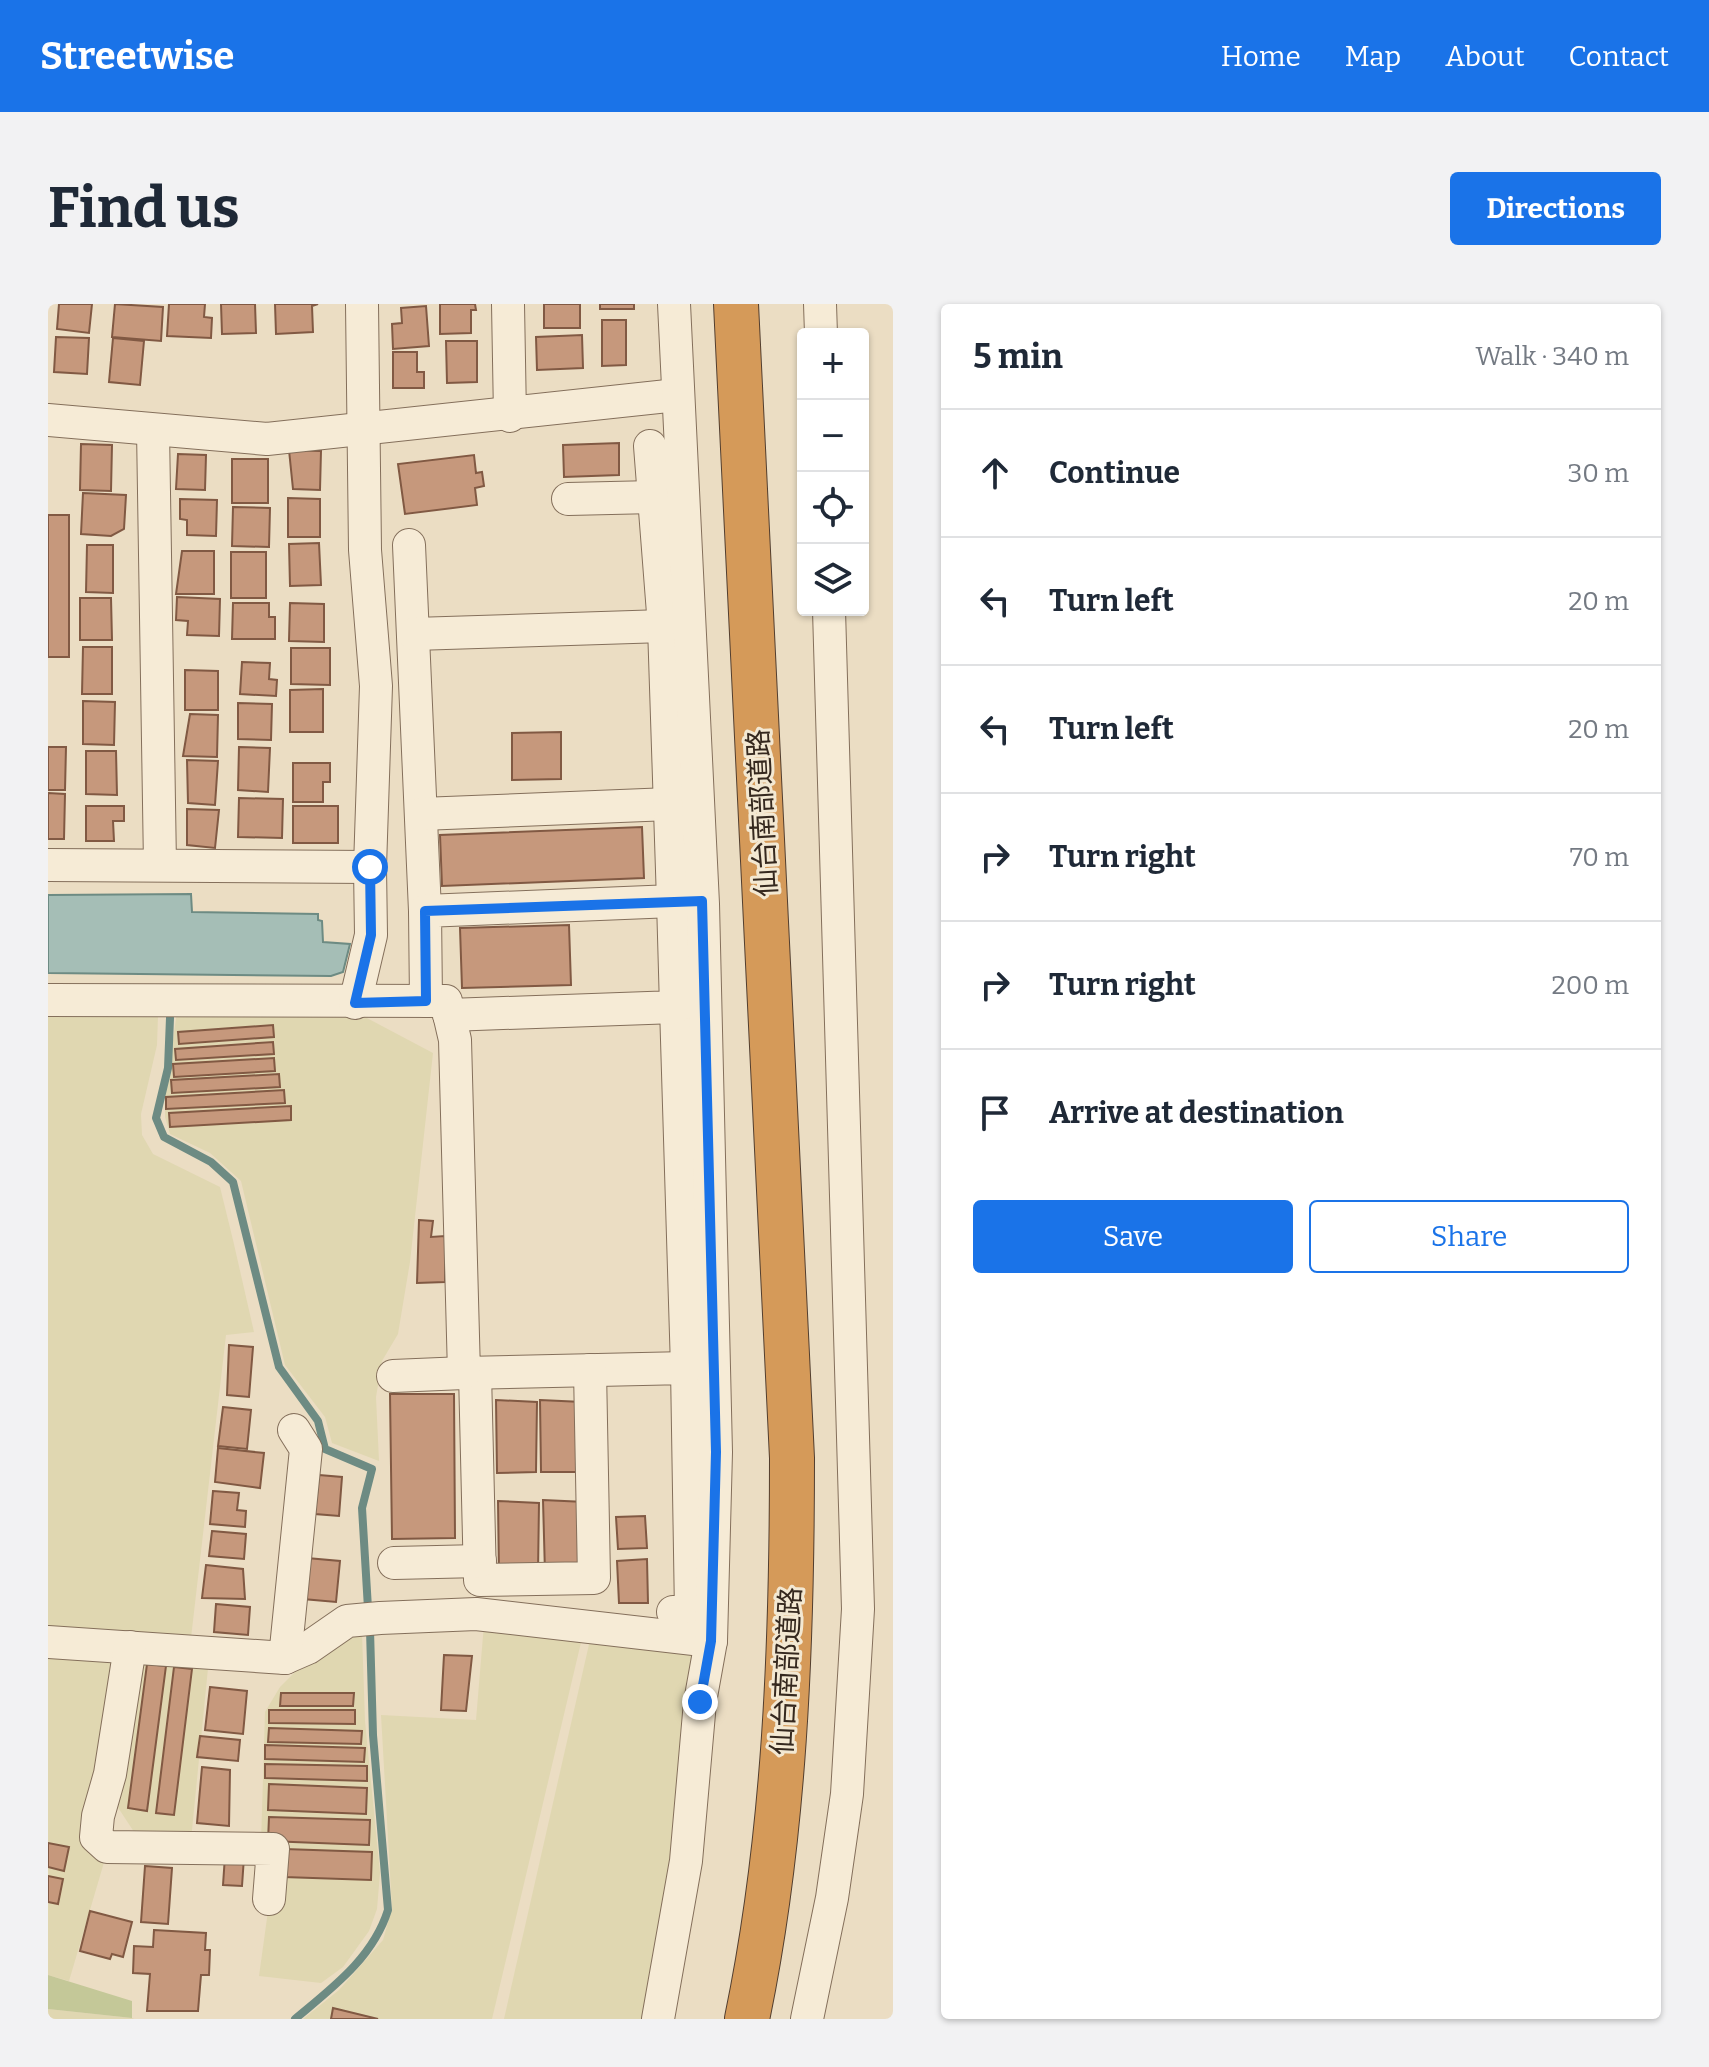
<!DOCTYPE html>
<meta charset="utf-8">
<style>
:root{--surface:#fff;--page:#f2f2f3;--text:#1f2937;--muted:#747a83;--line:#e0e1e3;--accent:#1a73e8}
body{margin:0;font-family:Bitter,"Noto Sans JP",serif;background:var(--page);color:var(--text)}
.controls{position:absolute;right:24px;top:24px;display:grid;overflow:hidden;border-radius:8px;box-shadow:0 2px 6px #0004}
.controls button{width:72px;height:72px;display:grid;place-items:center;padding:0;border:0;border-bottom:2px solid var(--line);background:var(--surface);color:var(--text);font:40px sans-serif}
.stop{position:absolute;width:24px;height:24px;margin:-18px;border:6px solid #1a73e8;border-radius:50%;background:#fff}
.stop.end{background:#1a73e8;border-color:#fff;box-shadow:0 2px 8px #0008}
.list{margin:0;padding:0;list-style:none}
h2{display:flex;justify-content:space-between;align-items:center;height:104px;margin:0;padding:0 32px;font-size:34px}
h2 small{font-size:26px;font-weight:400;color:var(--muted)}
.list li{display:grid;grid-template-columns:52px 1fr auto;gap:24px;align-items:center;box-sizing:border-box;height:128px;padding:0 32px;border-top:2px solid var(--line)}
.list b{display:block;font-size:30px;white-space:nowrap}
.list em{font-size:26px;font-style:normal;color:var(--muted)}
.actions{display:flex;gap:16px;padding:24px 32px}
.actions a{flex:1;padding:18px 0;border:2px solid var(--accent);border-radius:8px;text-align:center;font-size:28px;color:var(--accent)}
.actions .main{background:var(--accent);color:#fff}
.icon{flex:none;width:44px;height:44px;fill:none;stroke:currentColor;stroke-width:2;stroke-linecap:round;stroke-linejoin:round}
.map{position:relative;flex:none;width:845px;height:1715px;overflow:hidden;border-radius:8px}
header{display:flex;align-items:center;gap:48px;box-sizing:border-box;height:112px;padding:0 40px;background:var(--accent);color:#fff}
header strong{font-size:38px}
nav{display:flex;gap:44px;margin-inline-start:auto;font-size:28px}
.intro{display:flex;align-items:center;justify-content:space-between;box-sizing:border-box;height:192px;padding:0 48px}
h1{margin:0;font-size:56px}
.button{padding:20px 36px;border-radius:8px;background:var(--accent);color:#fff;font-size:28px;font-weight:700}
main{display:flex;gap:48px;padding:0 48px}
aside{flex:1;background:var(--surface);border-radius:8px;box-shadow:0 2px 6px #0004}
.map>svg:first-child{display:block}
.farmland{fill:#e0d7b1}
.green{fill:#c4c898}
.water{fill:#a5beb6;stroke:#6d8b83;stroke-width:2}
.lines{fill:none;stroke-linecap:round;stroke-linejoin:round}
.stream{stroke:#6d8b83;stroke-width:8}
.building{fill:#c6987c;stroke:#815943;stroke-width:2}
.minor-casing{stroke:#846f5b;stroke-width:34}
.highway-casing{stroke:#523e2f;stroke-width:46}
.minor{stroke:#f6ebd6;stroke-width:32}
.highway{stroke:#d59a59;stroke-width:44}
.route{stroke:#1a73e8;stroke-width:10}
.labels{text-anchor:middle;stroke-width:6;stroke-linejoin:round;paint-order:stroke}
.street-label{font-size:28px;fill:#35281e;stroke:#f3e8d2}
</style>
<header>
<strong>Streetwise</strong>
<nav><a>Home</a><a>Map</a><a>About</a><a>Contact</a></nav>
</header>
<div class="intro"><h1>Find us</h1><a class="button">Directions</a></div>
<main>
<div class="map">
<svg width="845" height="1715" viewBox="0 0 845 1715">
<rect width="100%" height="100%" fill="#ebddc3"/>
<g class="farmland">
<polygon points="129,708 317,713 385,749 362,958 350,1030 334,1057 328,1093 331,1157 284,1139 277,1113 237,1061 193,877 162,849 122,830 117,813 117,790"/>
<polygon points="0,711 110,712 109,741 93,810 94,831 105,850 172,883 185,936 206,1028 178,1031 143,1334 0,1324"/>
<polygon points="436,1320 535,1330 444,1715 255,1715 291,1686 335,1636 344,1604 333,1411 428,1416"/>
<polygon points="314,1329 317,1417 332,1569 329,1605 321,1627 295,1663 273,1679 211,1672 220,1607 213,1539 217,1408 232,1383 256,1359 297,1333"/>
<polygon points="542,1336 650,1343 631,1565 598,1715 456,1715"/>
<polygon points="0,1354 69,1356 57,1555 21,1677 0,1671"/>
<polygon points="93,1356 160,1364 143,1536 92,1537 69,1502"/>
<polygon points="0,1705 84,1714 86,1715 0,1715"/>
</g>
<polygon class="green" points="0,1671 84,1697 84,1714 0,1705"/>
<polygon class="water" points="143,590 144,608 270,610 270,616 274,617 275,638 302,640 295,668 283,672 0,669 0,591"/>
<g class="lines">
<g class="stream">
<polyline points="122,714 120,764 108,814 116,833 163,858 185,878 231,1063 270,1117 277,1145 324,1165 314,1204 320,1304"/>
<path d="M247 1715C284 1684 325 1654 340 1606L325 1431 322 1326"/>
</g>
</g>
<g class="building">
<polygon points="11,0 44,0 41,29 9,25"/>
<polygon points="67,0 115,3 113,37 64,33"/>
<polygon points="121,0 157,0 156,13 164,14 163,34 119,32"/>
<polygon points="173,0 207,0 208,29 174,30"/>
<polygon points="227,0 270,0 264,2 265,28 228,30"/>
<polygon points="392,0 427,0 428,6 423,6 423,29 392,30"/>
<rect x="496" y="0" width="36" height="24"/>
<rect x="552" y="0" width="34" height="5"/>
<polygon points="378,2 381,42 345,45 344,20 354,19 353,4"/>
<polygon points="554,16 578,16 578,61 554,62"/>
<polygon points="534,31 535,64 489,66 488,33"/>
<polygon points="8,33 41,34 39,70 6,68"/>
<polygon points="65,34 96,37 92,81 61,78"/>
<polygon points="398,37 429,37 429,78 399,79"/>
<polygon points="345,48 369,48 369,68 376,68 376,84 345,84"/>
<polygon points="571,139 571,171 516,173 515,141"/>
<polygon points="33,140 64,141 63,187 32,186"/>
<polygon points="241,146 273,147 272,186 245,185"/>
<polygon points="130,150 158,151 157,186 128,185"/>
<polygon points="426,151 428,169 434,168 436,182 427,184 429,201 357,210 350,160"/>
<rect x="184" y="155" width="36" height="44"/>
<polygon points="35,189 78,191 76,225 63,232 33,230"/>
<polygon points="240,194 272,195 272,233 240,233"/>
<polygon points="132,195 169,196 168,232 139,231 139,216 132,215"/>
<polygon points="185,203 222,204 221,243 184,242"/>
<rect x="0" y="211" width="21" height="142"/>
<polygon points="271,239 273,281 242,282 241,240"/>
<polygon points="39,241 65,241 65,289 38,288"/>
<polygon points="134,247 166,247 166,290 128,290"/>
<rect x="183" y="248" width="35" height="46"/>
<polygon points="129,293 172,295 171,332 139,331 140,317 128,316"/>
<polygon points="32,294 63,294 64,336 32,336"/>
<polygon points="185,299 221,299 221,313 227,313 227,335 184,335"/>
<polygon points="242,299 276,300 276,338 241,337"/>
<polygon points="35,343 64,343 64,390 34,390"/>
<polygon points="243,344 282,344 282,381 243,380"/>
<polygon points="194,358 222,359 221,375 229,376 228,392 192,390"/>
<polygon points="137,366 170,367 170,406 137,406"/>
<polygon points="275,385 275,428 242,428 242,386"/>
<polygon points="35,397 67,398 66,441 35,440"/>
<polygon points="190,399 224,400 223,436 190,435"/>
<polygon points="142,410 170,411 169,453 135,452"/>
<polygon points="513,428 513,475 464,476 464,429"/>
<polygon points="0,443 18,443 17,486 0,486"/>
<polygon points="191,443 222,444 220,488 190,486"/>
<polygon points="38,447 68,447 69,491 38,490"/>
<polygon points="139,456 170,457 167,501 140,499"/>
<polygon points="245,459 282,459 282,478 275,478 275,498 245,498"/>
<polygon points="0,489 17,490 16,535 0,535"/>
<polygon points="191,494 235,495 234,534 190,533"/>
<polygon points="38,502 76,502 76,517 65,517 66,537 38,537"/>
<rect x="245" y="502" width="45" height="37"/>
<polygon points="139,505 171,506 167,544 139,541"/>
<polygon points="594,523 596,574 394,582 392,531"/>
<polygon points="521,621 523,681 414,684 412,624"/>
<polygon points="225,721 226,733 131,740 130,728"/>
<polygon points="225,738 226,750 128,756 127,745"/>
<polygon points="226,754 227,767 126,773 125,760"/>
<polygon points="231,770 232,783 124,789 123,776"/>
<polygon points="236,786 237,799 118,805 118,793"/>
<polygon points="243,802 243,816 122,823 121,809"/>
<polygon points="371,916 385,917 383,933 397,932 397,978 369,979"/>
<polygon points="181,1041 205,1043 201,1093 179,1091"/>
<polygon points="342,1090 406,1090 407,1234 344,1235"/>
<polygon points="448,1096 489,1098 488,1168 449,1169"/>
<polygon points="492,1096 534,1098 532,1168 493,1168"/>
<polygon points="175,1103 203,1106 199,1145 170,1142"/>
<polygon points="170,1144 216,1149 212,1184 167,1178"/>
<polygon points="271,1171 294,1173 291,1212 267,1210"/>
<polygon points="165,1187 191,1189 189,1206 198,1207 197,1223 162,1220"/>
<polygon points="495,1196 537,1198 536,1268 497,1269"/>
<polygon points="450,1197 491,1199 490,1269 451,1270"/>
<polygon points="597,1212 599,1244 570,1245 568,1213"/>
<polygon points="164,1227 198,1230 196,1255 161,1252"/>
<polygon points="259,1254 292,1257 288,1298 255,1295"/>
<polygon points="599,1255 600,1299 571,1299 569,1257"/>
<polygon points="158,1261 195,1265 197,1295 154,1294"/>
<polygon points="168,1300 202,1303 200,1331 166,1328"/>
<polygon points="396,1351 424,1352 418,1407 393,1406"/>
<polygon points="99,1360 118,1362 99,1507 80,1504"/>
<polygon points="126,1363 144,1365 126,1511 108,1509"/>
<polygon points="162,1383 199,1387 195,1430 157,1426"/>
<polygon points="233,1389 306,1389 305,1402 232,1402"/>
<polygon points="221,1406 307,1406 307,1420 221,1419"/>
<polygon points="221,1424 314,1427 313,1440 220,1438"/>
<polygon points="152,1432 192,1436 190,1457 149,1453"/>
<polygon points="217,1441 317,1444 316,1458 217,1455"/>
<polygon points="217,1460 319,1462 319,1477 217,1474"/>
<polygon points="154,1463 182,1466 181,1522 149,1519"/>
<polygon points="221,1480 319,1484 318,1510 220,1506"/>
<polygon points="221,1513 322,1516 321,1541 220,1537"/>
<polygon points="0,1539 21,1543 16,1567 0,1563"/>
<polygon points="236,1545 324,1548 323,1576 236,1573"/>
<polygon points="177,1552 196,1553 194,1582 175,1581"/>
<polygon points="97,1562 124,1564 120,1620 93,1618"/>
<polygon points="0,1572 15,1575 10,1600 0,1598"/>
<polygon points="42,1607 84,1618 75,1653 64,1650 62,1655 32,1647"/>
<polygon points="106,1626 158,1629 157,1646 162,1646 161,1671 153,1671 150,1707 99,1707 102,1670 85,1669 86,1642 105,1643"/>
<polygon points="285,1704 330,1715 283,1715"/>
</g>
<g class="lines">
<defs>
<g id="minor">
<polyline points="460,0 462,112"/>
<polyline points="772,0 773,30"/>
<polyline points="0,116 219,135 629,91"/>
<polyline points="105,126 112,561"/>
<polyline points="520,195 606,193"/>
<polyline points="361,241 377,607"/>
<polyline points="366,330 616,322"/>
<polyline points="373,510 622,500"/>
<polyline points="0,561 322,563"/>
<polyline points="0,696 398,697 407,736 416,1069 639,1064 643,1309 625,1308"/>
<polyline points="378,697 377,607 625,597 616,322 602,142"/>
<polyline points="307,699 323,631 322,563 328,382 317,246 314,0"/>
<polyline points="628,703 639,1064"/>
<polyline points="401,711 628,703 625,597 645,597"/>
<polyline points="427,1069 432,1276 546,1274 542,1066"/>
<polyline points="345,1072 416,1069"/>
<polyline points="346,1259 432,1257"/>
<polyline points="0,1338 237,1354 260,1344 299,1317 332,1314 428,1310 663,1337"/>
<polyline points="82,1343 62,1470 50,1512 48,1533 59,1543 225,1545 221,1595"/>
<polyline points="237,1354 258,1145 246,1126"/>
<polyline points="610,1715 638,1557 652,1398 663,1337 668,1148 655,600 626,0"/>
<polyline points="759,1715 784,1594 799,1490 810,1305 781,306"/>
</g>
<path id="highway" d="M688 0 744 1154C744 1341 737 1532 699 1715"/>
</defs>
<use href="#minor" class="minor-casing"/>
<use href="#highway" class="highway-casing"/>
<use href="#minor" class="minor"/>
<use href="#highway" class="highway"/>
</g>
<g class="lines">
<polyline class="route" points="322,563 323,631 307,699 378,697 377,607 654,597 668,1148 663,1337 652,1398"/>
</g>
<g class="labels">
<g class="street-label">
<text transform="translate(714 509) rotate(-93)" y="10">仙台南部道路</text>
<text transform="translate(738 1367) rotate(-87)" y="10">仙台南部道路</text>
</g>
</g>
</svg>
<div class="controls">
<button>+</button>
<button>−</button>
<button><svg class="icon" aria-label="locate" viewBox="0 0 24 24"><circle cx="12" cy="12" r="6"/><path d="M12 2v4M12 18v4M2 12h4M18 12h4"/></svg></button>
<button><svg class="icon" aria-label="layers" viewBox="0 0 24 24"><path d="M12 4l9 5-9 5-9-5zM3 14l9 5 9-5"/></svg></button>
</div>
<div class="stop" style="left:322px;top:563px"></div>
<div class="stop end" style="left:652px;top:1398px"></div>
</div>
<aside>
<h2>5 min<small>Walk · 340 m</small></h2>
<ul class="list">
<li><svg class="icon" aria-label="ahead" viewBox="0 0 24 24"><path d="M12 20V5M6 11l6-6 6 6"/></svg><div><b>Continue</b></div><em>30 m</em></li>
<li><svg class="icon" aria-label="left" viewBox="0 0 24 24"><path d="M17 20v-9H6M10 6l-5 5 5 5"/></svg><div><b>Turn left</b></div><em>20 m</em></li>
<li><svg class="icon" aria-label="left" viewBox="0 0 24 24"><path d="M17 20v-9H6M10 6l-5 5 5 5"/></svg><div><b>Turn left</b></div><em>20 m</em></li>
<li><svg class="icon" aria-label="right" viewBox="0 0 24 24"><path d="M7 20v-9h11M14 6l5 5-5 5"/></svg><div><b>Turn right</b></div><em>70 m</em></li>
<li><svg class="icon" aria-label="right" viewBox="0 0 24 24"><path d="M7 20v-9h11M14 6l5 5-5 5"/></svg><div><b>Turn right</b></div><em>200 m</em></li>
<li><svg class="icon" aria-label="arrive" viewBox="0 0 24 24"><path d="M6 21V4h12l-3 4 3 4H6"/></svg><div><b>Arrive at destination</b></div></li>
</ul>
<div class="actions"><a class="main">Save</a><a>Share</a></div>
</aside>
</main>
